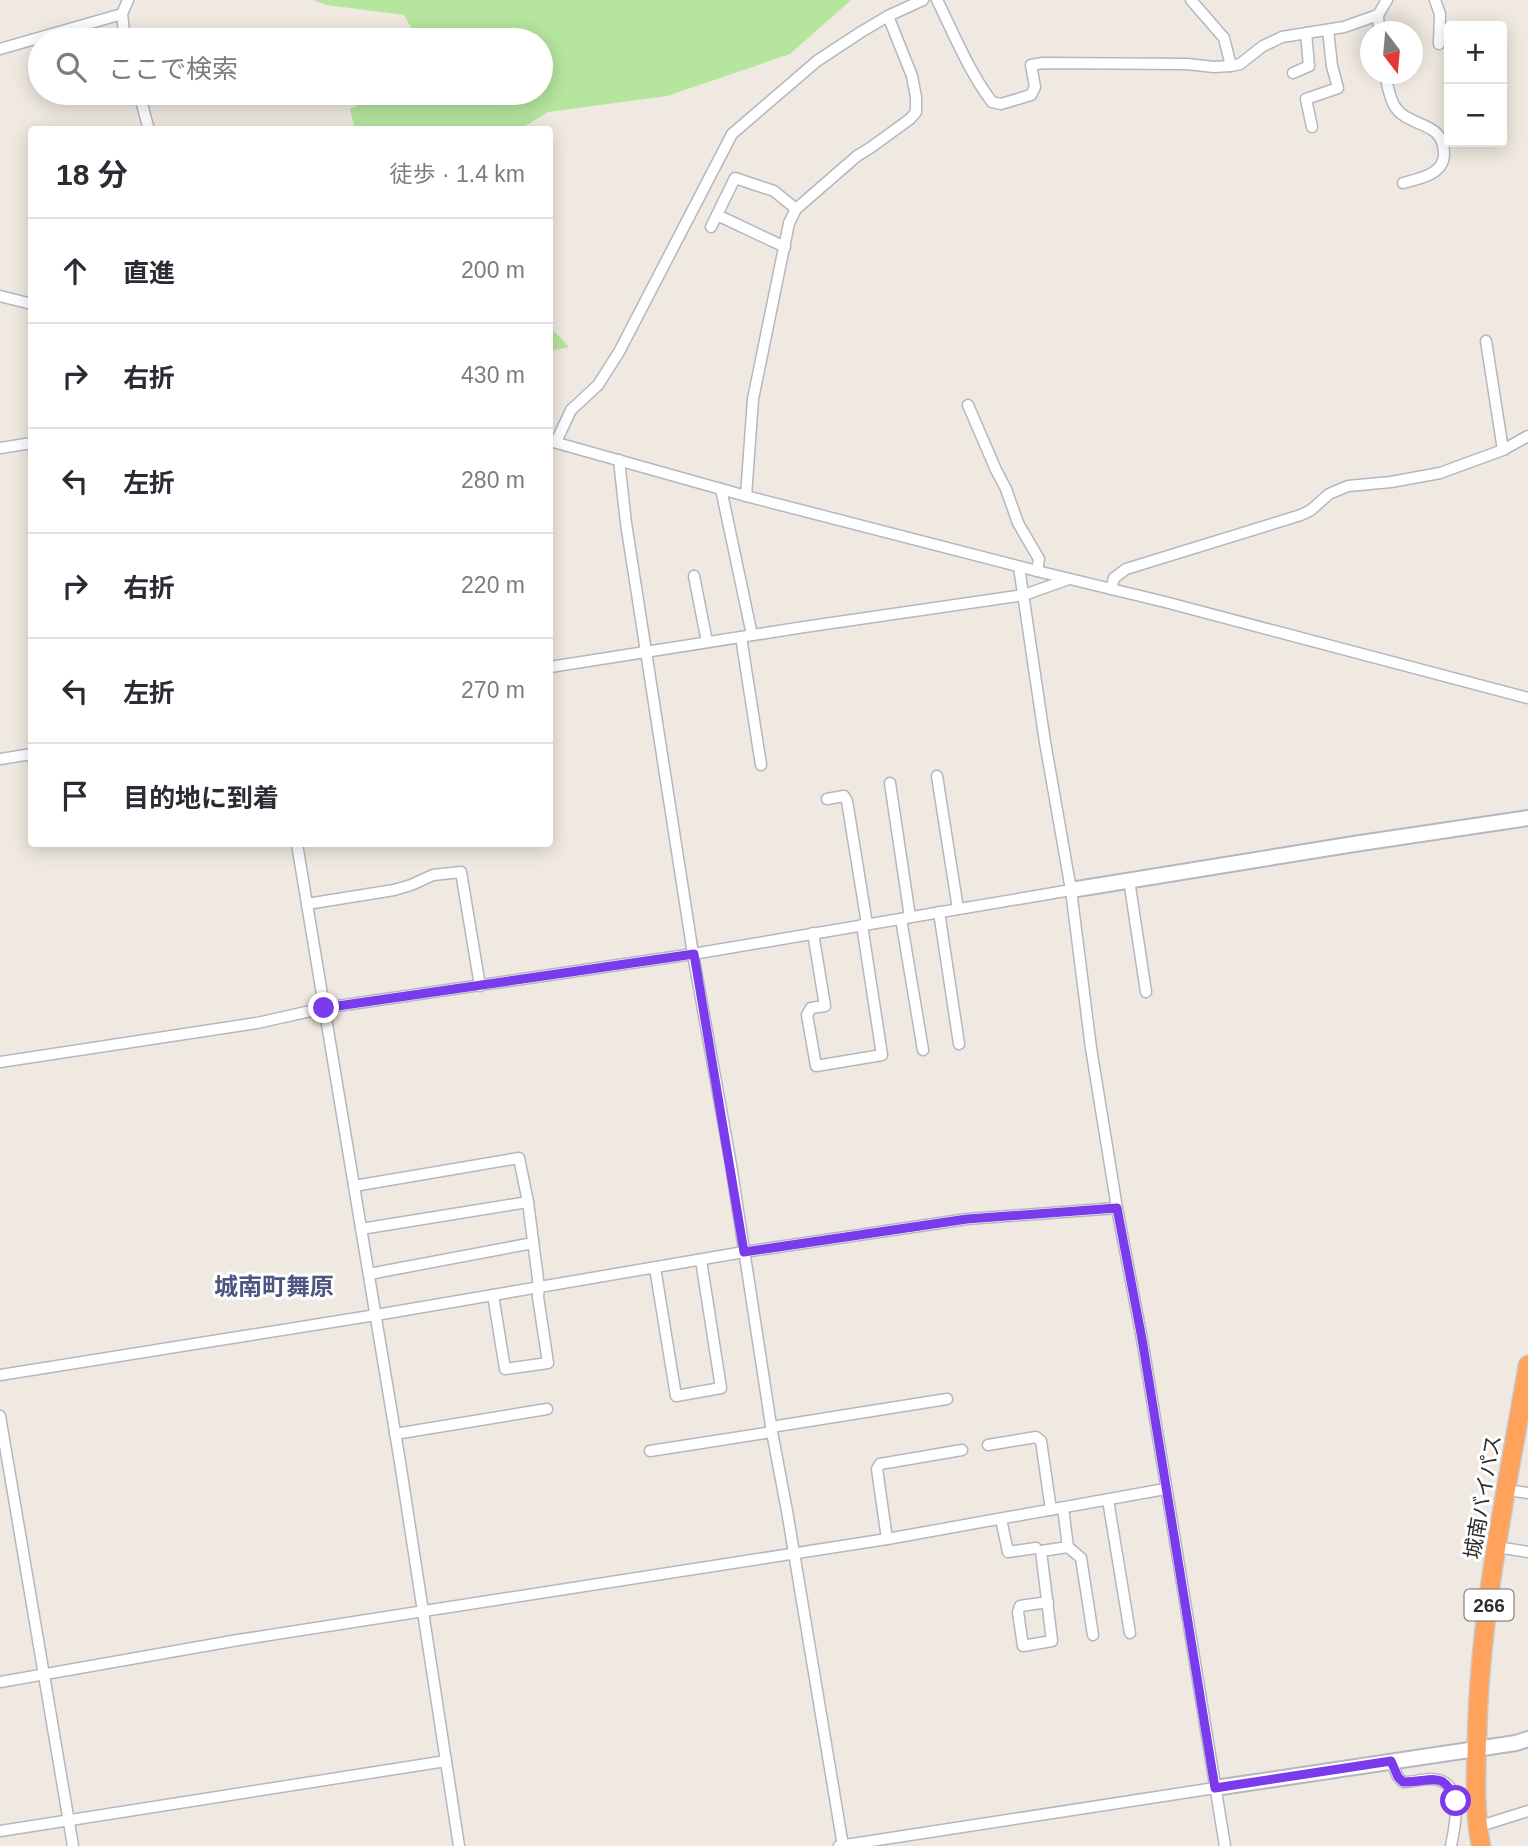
<!DOCTYPE html>
<html lang="ja">
<meta charset="utf-8">
<style>
:root{--surface:#fff;--page:#f7f7f7;--text:#2b2b33;--muted:#7c7c81;--line:#e1e1e2}
body{margin:0;font-family:Helvetica,"Noto Sans JP",sans-serif;background:var(--page);color:var(--text)}
.controls{position:absolute;right:21px;top:21px;display:grid;overflow:hidden;border-radius:7px;box-shadow:0 4px 18px #0003}
.controls button{width:63px;height:63px;display:grid;place-items:center;padding:0;border:0;border-bottom:2px solid var(--line);background:var(--surface);color:var(--text);font:35px sans-serif}
.compass{position:absolute;left:1360px;top:21px;width:63px;height:63px;border-radius:50%;background:var(--surface);box-shadow:0 4px 18px #0003;rotate:164deg}
.stop{position:absolute;width:21px;height:21px;margin:-16px;border:5px solid #7c3aed;border-radius:50%;background:#fff}
.stop.end{background:#7c3aed;border-color:#fff;box-shadow:0 2px 7px #0008}
.list{margin:0;padding:0;list-style:none}
h2{display:flex;justify-content:space-between;align-items:center;height:91px;margin:0;padding:0 28px;font-size:30px}
h2 small{font-size:23px;font-weight:400;color:var(--muted)}
.list li{display:grid;grid-template-columns:46px 1fr auto;gap:21px;align-items:center;box-sizing:border-box;height:105px;padding:0 28px;border-top:2px solid var(--line)}
.list b{display:block;font-size:26px;white-space:nowrap}
.list em{font-size:23px;font-style:normal;color:var(--muted)}
.icon{flex:none;width:38px;height:38px;fill:none;stroke:currentColor;stroke-width:2;stroke-linecap:round;stroke-linejoin:round}
.map{position:relative;flex:none;width:1528px;height:1846px;overflow:hidden}
.search{position:absolute;background:var(--surface);box-shadow:0 4px 18px #0003;left:28px;top:28px;width:525px;height:77px;display:flex;align-items:center;gap:18px;box-sizing:border-box;padding:0 24px;border-radius:38px;color:var(--muted);font-size:26px}
.panel{position:absolute;background:var(--surface);box-shadow:0 4px 18px #0003;left:28px;top:126px;width:525px;height:721px;border-radius:7px}
.map>svg:first-child{display:block}
.green{fill:#b6e59e}
.lines{fill:none;stroke-linecap:round;stroke-linejoin:round}
.street-casing{stroke:#b4b7c1;stroke-width:13}
.secondary-casing{stroke:#b4b7c1;stroke-width:18}
.highway-casing{stroke:#c9c9c9;stroke-width:21}
.street{stroke:#fff;stroke-width:10}
.secondary{stroke:#fff;stroke-width:14}
.highway{stroke:#ffa35c;stroke-width:18}
.route{stroke:#7c3aed;stroke-width:9}
.labels{text-anchor:middle;stroke-width:6;stroke-linejoin:round;paint-order:stroke}
.shield{fill:#fff;stroke:#6d6d6d;stroke-width:2}
.shield-label{font-size:19px;font-weight:bold;fill:#2e2e2e}
.street-label{font-size:21px;fill:#2e2e2e;stroke:#fff}
.quarter-label{font-size:24px;font-weight:bold;fill:#4d5680;stroke:#fff}
</style>
<div class="map">
<svg width="1528" height="1846" viewBox="0 0 1528 1846">
<rect width="100%" height="100%" fill="#efe9e1"/>
<g class="green">
<polygon points="313,0 851,0 790,54 667,96 548,112 520,129 355,130 350,109 385,93 541,93 541,40 418,40 404,15 327,5"/>
<polygon points="550,327 569,347 550,351"/>
</g>
<g class="lines">
<defs>
<g id="street">
<path d="M937 0C954 34 969 72 992 102L1001 104 1031 95 1035 87 1031 65 1043 63 1187 64 1214 67 1231 66 1240 64 1263 46 1282 37 1344 27 1378 15"/>
<polyline points="1191,0 1224,38 1231,66"/>
<polyline points="1435,0 1440,14 1439,44"/>
<polyline points="1379,32 1378,15 1387,0"/>
<polyline points="125,40 122,14 128,0"/>
<polyline points="0,49 122,14"/>
<polyline points="1293,73 1309,66 1306,33"/>
<path d="M1385 74C1387 83 1389 96 1394 105 1407 129 1445 119 1444 155 1443 175 1418 179 1403 183"/>
<polyline points="139,93 149,130"/>
<polyline points="1312,127 1306,99 1338,88 1332,66 1328,30"/>
<polyline points="717,215 785,247"/>
<polyline points="711,227 735,178 774,191 796,209"/>
<polyline points="0,296 32,304"/>
<polyline points="1486,341 1503,450"/>
<polyline points="968,405 996,470 1006,489 1018,523 1039,559 1037,571"/>
<polyline points="550,441 746,496 1037,571 1165,602 1528,698"/>
<polyline points="556,442 571,410 598,385 619,352 732,134 817,61 861,32 888,16 923,0"/>
<polyline points="0,448 32,443"/>
<polyline points="619,460 626,523 693,954 731,1165 772,1432 787,1511 843,1846"/>
<polyline points="721,489 752,635"/>
<polyline points="746,496 753,399 789,223 796,209 857,156 870,148 910,119 916,112 916,97 912,76 888,16"/>
<polyline points="1019,567 1045,742 1071,890 1091,1048 1117,1208 1142,1339 1225,1846"/>
<polyline points="694,576 707,642"/>
<polyline points="1111,589 1114,578 1126,569 1301,515 1311,510 1329,494 1348,486 1391,482 1440,473 1503,450 1528,436"/>
<polyline points="741,637 761,765"/>
<polyline points="550,667 804,627 1024,595 1069,579"/>
<polyline points="0,759 32,754"/>
<polyline points="937,776 958,909"/>
<polyline points="890,783 910,917"/>
<polyline points="827,799 844,796 847,801 867,924"/>
<polyline points="297,844 400,1462 459,1846"/>
<polyline points="1129,880 1146,992"/>
<polyline points="307,904 394,890 411,885 433,875 461,872 480,986"/>
<polyline points="939,912 959,1044"/>
<polyline points="901,919 923,1050"/>
<polyline points="813,933 825,1006 811,1008 807,1015 816,1066 882,1055 862,925"/>
<polyline points="0,1062 257,1023 324,1008 693,954 1071,890"/>
<polyline points="354,1186 519,1158 528,1202 539,1287 538,1297 548,1363 505,1369 493,1295"/>
<polyline points="361,1229 528,1202"/>
<polyline points="655,1268 676,1396 721,1388 701,1260"/>
<polyline points="369,1274 533,1243"/>
<polyline points="0,1375 376,1315 744,1252 967,1219 1117,1208"/>
<polyline points="0,1416 73,1846"/>
<polyline points="771,1427 947,1399"/>
<polyline points="395,1434 547,1409"/>
<polyline points="988,1445 1036,1437 1041,1441 1051,1510"/>
<polyline points="650,1451 772,1432"/>
<polyline points="1507,1490 1528,1493"/>
<polyline points="1108,1500 1130,1633"/>
<polyline points="1063,1508 1068,1547 1081,1558 1093,1635"/>
<polyline points="1001,1519 1008,1552 1036,1548"/>
<polyline points="887,1539 877,1469 880,1464 962,1450"/>
<polyline points="1497,1547 1528,1552"/>
<polyline points="1048,1602 1020,1606 1018,1612 1023,1646 1052,1641 1041,1551 1068,1547"/>
<polyline points="0,1682 238,1640 887,1539 1165,1489"/>
<path d="M1391 1761 1398 1777 1403 1782C1413 1783 1422 1778 1432 1779 1466 1781 1455 1825 1451 1846"/>
<polyline points="1477,1827 1528,1811"/>
<polyline points="0,1831 446,1761"/>
<polyline points="839,1846 1215,1788"/>
</g>
<g id="secondary">
<polyline points="1071,890 1354,844 1528,818"/>
<polyline points="1215,1788 1516,1743 1528,1739"/>
</g>
<path id="highway" d="M1481 1846C1474 1810 1476 1776 1477 1740 1479 1614 1507 1489 1528 1365"/>
</defs>
<use href="#street" class="street-casing"/>
<use href="#secondary" class="secondary-casing"/>
<use href="#highway" class="highway-casing"/>
<use href="#street" class="street"/>
<use href="#secondary" class="secondary"/>
<use href="#highway" class="highway"/>
</g>
<g class="lines">
<path class="route" d="M324 1008 694 954 744 1252 967 1219 1117 1208 1142 1339 1215 1788 1391 1761 1398 1777 1403 1782C1429 1783 1443 1768 1456 1801"/>
</g>
<g class="labels">
<rect class="shield" x="1464.5" y="1589.5" width="49" height="31" rx="5"/>
<g class="shield-label">
<text x="1489" y="1612">266</text>
</g>
<g class="street-label">
<text transform="translate(1483 1497) rotate(-80)" y="7">城南バイパス</text>
</g>
<g class="quarter-label">
<text x="274" y="1295">城南町舞原</text>
</g>
</g>
</svg>
<div class="controls">
<button>+</button>
<button>−</button>
</div>
<svg class="compass" viewBox="-18 -18 36 36"><path d="M0-13l5 13h-10z" fill="#e53935"/><path d="M0 13l5-13h-10z" fill="#7c7c81"/></svg>
<div class="stop" style="left:1456px;top:1801px"></div>
<div class="stop end" style="left:324px;top:1008px"></div>
<div class="search"><svg class="icon" aria-label="search" viewBox="0 0 24 24"><circle cx="10" cy="10" r="6"/><path d="M15 15l6 6"/></svg>ここで検索</div>
<section class="panel">
<h2>18 分<small>徒歩 · 1.4 km</small></h2>
<ul class="list">
<li><svg class="icon" aria-label="ahead" viewBox="0 0 24 24"><path d="M12 20V5M6 11l6-6 6 6"/></svg><div><b>直進</b></div><em>200 m</em></li>
<li><svg class="icon" aria-label="right" viewBox="0 0 24 24"><path d="M7 20v-9h11M14 6l5 5-5 5"/></svg><div><b>右折</b></div><em>430 m</em></li>
<li><svg class="icon" aria-label="left" viewBox="0 0 24 24"><path d="M17 20v-9H6M10 6l-5 5 5 5"/></svg><div><b>左折</b></div><em>280 m</em></li>
<li><svg class="icon" aria-label="right" viewBox="0 0 24 24"><path d="M7 20v-9h11M14 6l5 5-5 5"/></svg><div><b>右折</b></div><em>220 m</em></li>
<li><svg class="icon" aria-label="left" viewBox="0 0 24 24"><path d="M17 20v-9H6M10 6l-5 5 5 5"/></svg><div><b>左折</b></div><em>270 m</em></li>
<li><svg class="icon" aria-label="arrive" viewBox="0 0 24 24"><path d="M6 21V4h12l-3 4 3 4H6"/></svg><div><b>目的地に到着</b></div></li>
</ul>
</section>
</div>
